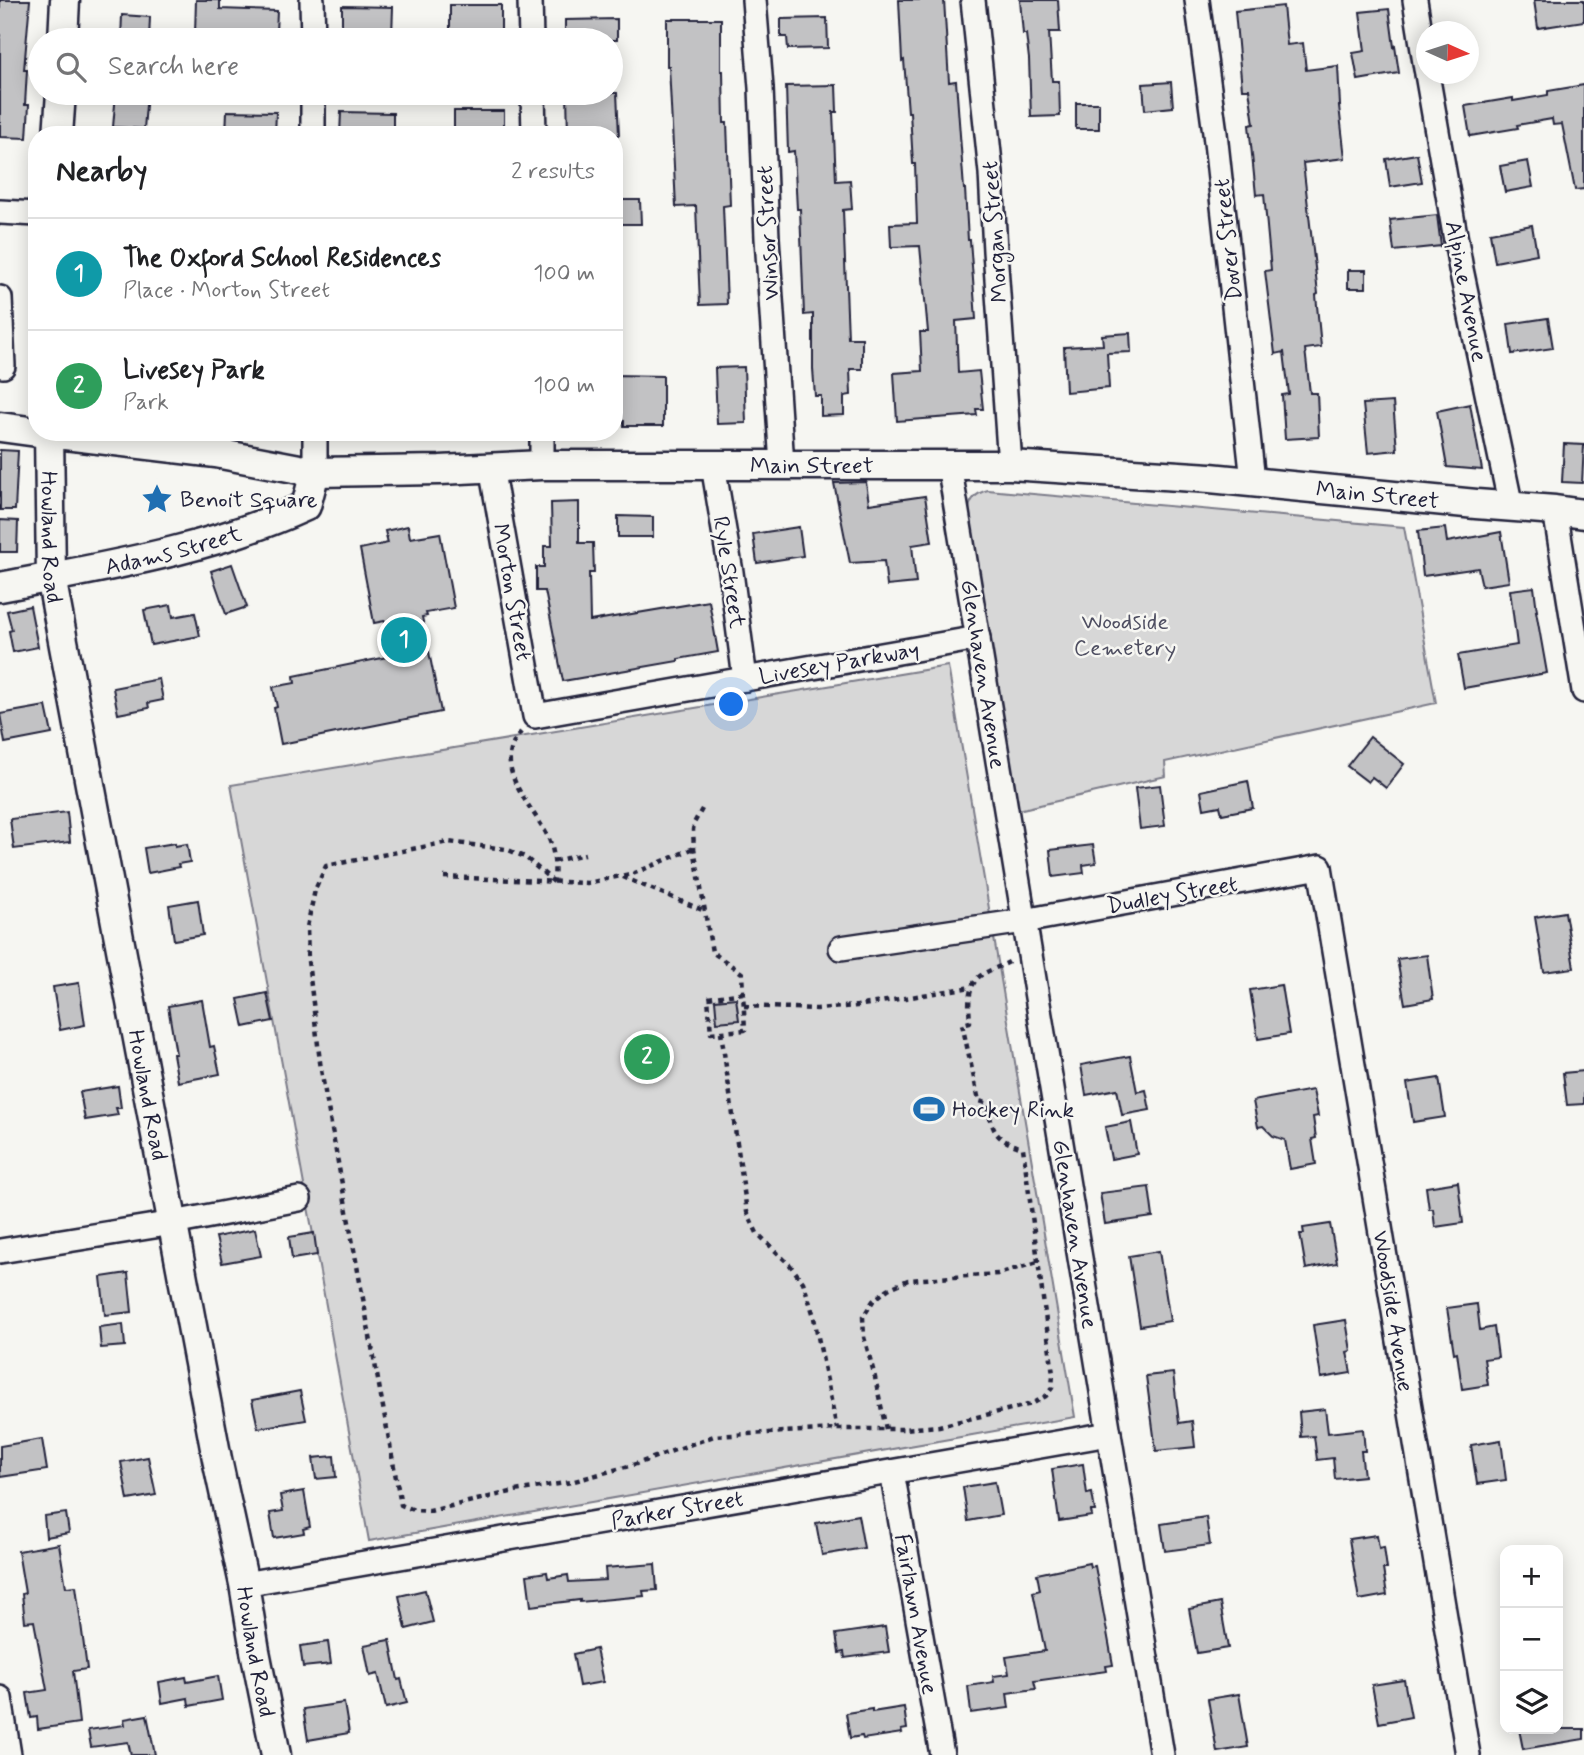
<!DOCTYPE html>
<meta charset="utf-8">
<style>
:root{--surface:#fff;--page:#f2f2f2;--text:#202124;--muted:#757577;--line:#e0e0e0;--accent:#0b8043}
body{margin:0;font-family:Mynerve,sans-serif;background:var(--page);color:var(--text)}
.controls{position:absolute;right:21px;bottom:21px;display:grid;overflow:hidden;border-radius:14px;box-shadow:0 4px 18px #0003}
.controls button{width:63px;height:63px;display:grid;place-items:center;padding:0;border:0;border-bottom:2px solid var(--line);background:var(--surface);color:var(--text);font:35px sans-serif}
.compass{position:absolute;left:1416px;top:21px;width:63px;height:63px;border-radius:50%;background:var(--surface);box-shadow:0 4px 18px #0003;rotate:93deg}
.you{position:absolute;left:732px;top:705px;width:24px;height:24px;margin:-18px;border:5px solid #fff;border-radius:50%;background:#1a73e8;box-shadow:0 0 0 10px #1a73e833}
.badge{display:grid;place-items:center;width:46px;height:46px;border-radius:50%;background:var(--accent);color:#fff;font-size:23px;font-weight:700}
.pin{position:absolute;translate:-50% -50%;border:4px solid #fff;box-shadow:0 2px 7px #0006}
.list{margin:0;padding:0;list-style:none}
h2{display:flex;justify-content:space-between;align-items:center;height:91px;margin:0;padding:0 28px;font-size:30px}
h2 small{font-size:23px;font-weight:400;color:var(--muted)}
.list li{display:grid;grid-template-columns:46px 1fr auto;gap:21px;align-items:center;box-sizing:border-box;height:112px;padding:0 28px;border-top:2px solid var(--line)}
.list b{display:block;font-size:26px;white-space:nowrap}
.list p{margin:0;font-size:23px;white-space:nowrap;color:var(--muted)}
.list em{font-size:23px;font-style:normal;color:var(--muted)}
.icon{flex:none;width:38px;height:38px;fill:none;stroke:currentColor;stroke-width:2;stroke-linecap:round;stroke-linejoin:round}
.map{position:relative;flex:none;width:1584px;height:1755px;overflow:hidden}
.search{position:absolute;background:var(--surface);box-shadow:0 4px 18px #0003;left:28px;top:28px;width:595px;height:77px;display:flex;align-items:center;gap:18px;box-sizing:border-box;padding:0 24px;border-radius:38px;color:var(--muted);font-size:26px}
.panel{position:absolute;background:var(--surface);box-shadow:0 4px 18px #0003;left:28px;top:126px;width:595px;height:315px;border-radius:28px}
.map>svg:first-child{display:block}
.green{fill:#d7d7d7;stroke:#7c7c89;stroke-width:2}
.building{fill:#c2c2c4;stroke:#22223b;stroke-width:2}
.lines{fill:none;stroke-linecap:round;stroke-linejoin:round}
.minor-casing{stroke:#22223b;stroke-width:28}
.major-casing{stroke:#22223b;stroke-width:33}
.path{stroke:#22223b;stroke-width:4.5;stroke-dasharray:5 5;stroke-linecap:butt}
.minor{stroke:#f6f6f2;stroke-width:23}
.major{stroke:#f6f6f2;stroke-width:28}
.labels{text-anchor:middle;stroke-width:5;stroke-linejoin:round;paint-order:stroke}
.street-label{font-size:23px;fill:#22223b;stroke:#f6f6f2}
.poi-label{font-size:23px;fill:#22223b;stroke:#f6f6f2;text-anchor:start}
.park-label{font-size:23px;fill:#4f4f62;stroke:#f6f6f2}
</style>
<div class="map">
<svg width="1584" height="1755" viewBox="0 0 1584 1755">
<rect width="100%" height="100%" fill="#f6f6f2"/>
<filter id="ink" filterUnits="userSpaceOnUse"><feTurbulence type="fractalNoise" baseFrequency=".0143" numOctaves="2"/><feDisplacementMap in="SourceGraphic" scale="14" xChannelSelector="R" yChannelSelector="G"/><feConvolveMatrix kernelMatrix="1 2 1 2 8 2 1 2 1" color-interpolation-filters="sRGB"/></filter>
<g filter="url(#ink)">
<g class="green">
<path d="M988 490 1404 527 1436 703 1165 762 1166 776 1018 810 969 512C969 500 976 493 988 490Z"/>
<polygon points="948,666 1075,1417 369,1541 231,785"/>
</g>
<g class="building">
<polygon points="0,0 30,0 24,70 27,70 25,105 29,105 27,138 0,137"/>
<polygon points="196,0 220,0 220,9 277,11 276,33 267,33 267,37 195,34"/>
<polygon points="899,0 944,0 949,82 956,81 964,189 965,189 968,240 970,240 976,319 956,321 958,373 979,371 983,409 976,409 977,415 897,421 894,373 922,371 920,332 928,332 920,246 891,247 890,224 917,223 915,164 913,164 910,112 908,112 904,60 902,61"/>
<polygon points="1020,0 1058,0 1060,32 1049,32 1052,81 1059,81 1060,116 1031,117 1029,59 1026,34 1023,34"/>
<polygon points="1534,0 1584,0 1584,21 1538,28"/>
<polygon points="450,5 501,5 501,35 450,36"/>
<polygon points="342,6 393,7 392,36 342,35"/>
<polygon points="1283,6 1287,45 1303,43 1306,70 1338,66 1340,106 1339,106 1345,158 1303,163 1318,294 1316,295 1321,347 1305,349 1310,393 1317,393 1319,437 1285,439 1282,395 1289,394 1284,352 1275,354 1265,271 1271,270 1264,194 1256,195 1249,125 1254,124 1249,89 1242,89 1235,11"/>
<polygon points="1389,9 1394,47 1395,46 1399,73 1358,80 1353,53 1365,51 1360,12"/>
<polygon points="122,15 150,17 149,40 121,40"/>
<polygon points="827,18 828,48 788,49 787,37 781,37 781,19"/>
<polygon points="617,19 617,40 565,40 565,20"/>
<polygon points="667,19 721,19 721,71 723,71 724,123 727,123 730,205 723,206 727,304 700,305 696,206 676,207 669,66 667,66"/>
<polygon points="1171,82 1173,107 1145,110 1143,84"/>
<polygon points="836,85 837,112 833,112 836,181 850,180 852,209 843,210 848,338 862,338 862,369 850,369 851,395 844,396 844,415 821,416 821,396 815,396 813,369 813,314 804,315 800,209 797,209 794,151 788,152 786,86"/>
<polygon points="1584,85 1584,189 1575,190 1562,124 1553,125 1552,119 1517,125 1518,128 1470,136 1465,106 1513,98 1513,101 1548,95 1548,91"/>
<polygon points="116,93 147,93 144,129 113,127"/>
<polygon points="567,93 617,93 619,135 568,135"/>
<rect x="1076" y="103" width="23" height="26"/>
<polygon points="227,111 276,112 275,135 226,135"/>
<rect x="454" y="111" width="50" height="24"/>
<polygon points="341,112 393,113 393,135 340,135"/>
<polygon points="1417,154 1422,182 1390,187 1386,159"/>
<polygon points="1528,161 1533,187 1505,192 1500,166"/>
<polygon points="614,200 640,200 641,224 614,224"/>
<polygon points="1437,215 1441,246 1394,251 1390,220"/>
<polygon points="1532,225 1537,254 1495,262 1490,233"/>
<rect x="1348" y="270" width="18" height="18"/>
<polygon points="1548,318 1553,348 1512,354 1508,324"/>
<polygon points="1130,333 1131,352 1107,353 1109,388 1066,392 1064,347 1103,345 1102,335"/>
<polygon points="744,367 746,423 717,424 715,368"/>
<polygon points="614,375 663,376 663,426 624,426 624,421 614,421"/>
<polygon points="1393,402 1397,450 1368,453 1363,404"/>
<polygon points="1470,404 1482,470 1447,467 1437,411"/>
<polygon points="1564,444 1584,445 1582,483 1562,482"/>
<polygon points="0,450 18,451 15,510 0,510"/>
<polygon points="866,482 869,504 925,496 932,542 912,545 916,583 887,586 884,561 850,563 834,483"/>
<polygon points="579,502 579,543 593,543 594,573 589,573 590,621 709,601 718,652 678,659 678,661 563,681 545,591 536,591 536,567 544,567 544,546 552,546 551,503"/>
<polygon points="618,516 653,517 653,537 618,537"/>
<polygon points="0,520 18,521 17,552 0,552"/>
<polygon points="408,526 410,538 440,533 454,608 426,613 427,616 422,617 441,712 281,744 274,708 277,707 273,687 295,683 294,676 392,656 385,621 374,623 360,549 388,543 385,531"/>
<polygon points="799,527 803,556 757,563 753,534"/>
<polygon points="1445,528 1447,542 1501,532 1509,582 1482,586 1478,568 1423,576 1418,531"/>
<polygon points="232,564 247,607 226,614 211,571"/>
<polygon points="1534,587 1537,611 1536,611 1547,673 1464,688 1458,655 1517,645 1510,590"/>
<polygon points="171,605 173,617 195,613 200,636 151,645 144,610"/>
<polygon points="30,606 38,647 13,652 9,631 12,630 7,611"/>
<polygon points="159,679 163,700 148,703 149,708 118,714 113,688"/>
<polygon points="46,706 52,734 5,743 0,714"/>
<polygon points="1370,737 1404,764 1386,788 1372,777 1368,782 1347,766"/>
<polygon points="1248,781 1253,808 1222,814 1220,806 1204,809 1201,791"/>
<polygon points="1160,785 1165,826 1140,829 1135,788"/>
<polygon points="67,812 70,842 14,849 10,819"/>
<polygon points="175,843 175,846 187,844 190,862 178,864 179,867 148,873 144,848"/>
<polygon points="1093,845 1096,863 1083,865 1084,873 1053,877 1050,850"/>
<polygon points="198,900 203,935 174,940 169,905"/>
<polygon points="1565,912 1574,968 1544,972 1535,917"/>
<polygon points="1427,955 1433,999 1405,1004 1397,959"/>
<polygon points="79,983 85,1025 60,1030 53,987"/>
<polygon points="1281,985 1289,1034 1258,1039 1250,990"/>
<polygon points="267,993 273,1021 244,1027 238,999"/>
<polygon points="736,998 739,1020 717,1022 715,1000"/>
<polygon points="202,1000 210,1047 214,1046 220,1074 178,1082 173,1054 176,1054 168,1006"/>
<polygon points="1130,1056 1137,1092 1146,1090 1150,1110 1122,1115 1117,1089 1086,1095 1081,1065"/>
<polygon points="1584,1071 1584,1104 1567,1105 1563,1073"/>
<polygon points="1439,1078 1445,1117 1413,1122 1407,1083"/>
<polygon points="118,1086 121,1108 116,1108 118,1115 85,1120 80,1092"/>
<polygon points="1313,1090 1318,1116 1313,1117 1316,1138 1312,1139 1316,1164 1290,1169 1285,1140 1273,1136 1263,1126 1258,1127 1253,1101"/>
<polygon points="1131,1122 1137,1154 1111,1159 1105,1127"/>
<polygon points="1458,1182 1463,1223 1435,1227 1433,1209 1429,1209 1426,1187"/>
<polygon points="1149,1187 1153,1217 1105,1224 1100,1193"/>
<polygon points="1330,1224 1337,1263 1306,1269 1300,1234 1304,1234 1303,1228"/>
<polygon points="255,1229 261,1256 222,1263 216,1237"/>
<polygon points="314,1233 317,1255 292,1259 289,1237"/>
<polygon points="1159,1251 1170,1321 1140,1326 1129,1256"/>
<polygon points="128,1273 132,1312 105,1315 101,1277"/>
<polygon points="1477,1304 1480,1330 1494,1327 1498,1357 1484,1359 1488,1385 1462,1389 1457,1352 1454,1353 1447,1308"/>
<polygon points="1346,1320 1351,1351 1347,1352 1351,1373 1321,1378 1313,1325"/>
<polygon points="123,1324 125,1346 101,1348 99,1327"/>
<polygon points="1173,1373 1179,1423 1192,1421 1195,1447 1156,1451 1146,1376"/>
<polygon points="300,1391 306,1420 258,1428 252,1400"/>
<polygon points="1325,1409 1328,1433 1363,1429 1365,1451 1361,1451 1364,1476 1335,1479 1333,1458 1317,1460 1314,1436 1301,1437 1299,1412"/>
<polygon points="42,1439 47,1470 0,1477 0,1446"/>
<polygon points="1501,1440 1506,1480 1477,1484 1471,1445"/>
<polygon points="334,1456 336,1477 316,1479 313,1458"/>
<polygon points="148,1457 156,1495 128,1500 121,1462"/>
<polygon points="1083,1464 1087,1494 1092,1493 1095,1511 1091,1511 1092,1516 1059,1521 1052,1469"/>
<polygon points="995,1482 1001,1515 968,1521 963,1487"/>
<polygon points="304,1491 310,1527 303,1529 304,1533 274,1538 270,1513 283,1511 280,1495"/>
<polygon points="66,1513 69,1533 46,1537 44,1516"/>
<polygon points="858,1515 864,1548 822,1555 816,1523"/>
<polygon points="1206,1517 1210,1545 1165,1551 1161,1524"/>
<polygon points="1377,1535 1379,1548 1384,1547 1387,1569 1383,1569 1387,1595 1359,1600 1349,1539"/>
<polygon points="59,1544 66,1587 76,1586 87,1669 73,1671 79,1723 38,1729 37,1717 31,1718 27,1693 47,1690 34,1621 25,1622 22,1594 25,1593 18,1551"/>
<polygon points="1089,1563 1090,1567 1095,1566 1113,1665 1106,1666 1107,1671 1034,1681 1036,1689 1007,1693 1009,1708 971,1713 968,1686 994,1682 993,1676 1009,1674 1006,1657 1045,1651 1033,1592 1040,1590 1037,1574"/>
<polygon points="655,1564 657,1590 643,1591 644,1596 580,1602 580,1600 531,1606 527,1575 547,1572 548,1578 568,1575 569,1582 606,1580 605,1568"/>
<polygon points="425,1590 433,1622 406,1629 399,1596"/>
<polygon points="1220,1603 1228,1648 1197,1653 1189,1609"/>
<polygon points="885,1627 889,1652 845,1658 844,1652 839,1653 836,1634"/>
<polygon points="390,1640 398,1680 401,1679 407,1703 386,1708 378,1674 370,1676 364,1645"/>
<polygon points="328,1642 331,1664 303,1667 300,1646"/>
<polygon points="596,1649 603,1682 579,1686 573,1654"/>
<polygon points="218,1676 222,1700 189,1706 188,1698 162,1703 159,1682 186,1677 187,1682"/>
<polygon points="1404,1680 1411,1717 1379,1723 1372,1685"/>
<polygon points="1239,1694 1248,1747 1217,1752 1208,1699"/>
<polygon points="344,1703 349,1733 308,1740 303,1709"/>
<polygon points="904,1707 907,1729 901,1730 902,1733 863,1739 862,1736 850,1738 846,1713 872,1709 872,1712"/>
<polygon points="147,1715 155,1755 131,1755 128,1742 91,1747 88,1730 125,1725 124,1719"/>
<polygon points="1519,1729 1584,1729 1584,1739 1523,1749"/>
</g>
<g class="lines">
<defs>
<g id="minor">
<polyline points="312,0 313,40"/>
<polyline points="530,0 531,40"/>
<polyline points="754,0 761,88 767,238 782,465"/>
<polyline points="973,0 991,173 995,251 1010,465"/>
<polyline points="1197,0 1215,133 1253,481"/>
<polyline points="1415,0 1426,69"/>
<polyline points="1427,74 1461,269 1511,507"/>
<polyline points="313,93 313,135"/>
<polyline points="533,93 534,135"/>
<polyline points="0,212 37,214"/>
<polyline points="0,298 3,366 0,365"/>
<polyline points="315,432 315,472"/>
<polyline points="542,432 542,465"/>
<polyline points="949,464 1162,1755"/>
<polyline points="713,465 731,572 745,679"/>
<polyline points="491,467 535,716 978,638"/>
<polyline points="1555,510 1584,691"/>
<polyline points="841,948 1024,921 1320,867 1468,1755"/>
<polyline points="0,1251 173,1223 299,1199"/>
<polyline points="892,1472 942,1755"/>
<polyline points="244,1584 1109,1434"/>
<polyline points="0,1698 9,1755"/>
</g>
<g id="major">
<polyline points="63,40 65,0"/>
<polyline points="58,135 61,93"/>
<polyline points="0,427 37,432"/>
<path id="s1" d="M40 432 216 453 315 472 440 470 542 465H1010L1210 478 1476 504 1555 510 1584 514"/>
<path id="s2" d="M49 432 51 577 217 1459 244 1584 255 1651 276 1755"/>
<path id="s3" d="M0 587C103 567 210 550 306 506L315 472"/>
</g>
</defs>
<use href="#minor" class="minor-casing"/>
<use href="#major" class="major-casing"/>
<g class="path">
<path d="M521 732C489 769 534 806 549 839 555 853 555 868 554 882"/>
<polyline points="702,809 694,823 693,830 694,848 712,952 742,973 745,1030 711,1033 708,998 743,993"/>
<polyline points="554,861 585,854"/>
<polyline points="444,877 587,883 635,873 694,848"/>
<polyline points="623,877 705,911"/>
<path d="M554 882 525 857 506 849 448 842 326 866 315 890 307 927 308 961 321 1070 401 1505 414 1510 430 1511 515 1491 571 1482 636 1464 714 1436 837 1429H904L939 1426 1032 1404 1046 1396 1052 1388 1053 1374 1023 1148C993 1139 993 1131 987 1103L979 1101 962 1024 970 1022C969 1006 966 984 983 974 991 969 1002 966 1009 962"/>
<polyline points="744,1006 817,1009 857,1006 971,987"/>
<polyline points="721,1032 747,1212 757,1233 790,1265 803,1282 813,1313 837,1429"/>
<polyline points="886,1429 874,1373 864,1337 863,1317 873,1301 888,1289 908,1280 998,1274 1038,1262"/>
</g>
<use href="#minor" class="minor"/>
<use href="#major" class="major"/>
</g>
</g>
<defs>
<symbol id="sight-bare" viewBox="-9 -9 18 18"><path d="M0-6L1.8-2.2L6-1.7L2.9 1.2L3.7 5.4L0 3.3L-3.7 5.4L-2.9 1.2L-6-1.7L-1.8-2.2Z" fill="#1f6fb2" stroke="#f6f6f2" stroke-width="2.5" paint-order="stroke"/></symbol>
<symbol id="stadium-bare" viewBox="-9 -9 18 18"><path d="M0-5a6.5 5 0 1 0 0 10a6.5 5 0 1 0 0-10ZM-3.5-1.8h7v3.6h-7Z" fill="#1f6fb2" stroke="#f6f6f2" stroke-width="2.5" paint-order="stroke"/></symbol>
</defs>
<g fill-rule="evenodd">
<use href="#sight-bare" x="135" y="477" width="44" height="44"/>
<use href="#stadium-bare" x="907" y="1087" width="44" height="44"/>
</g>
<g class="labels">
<g class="street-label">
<text transform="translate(994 232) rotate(-94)" y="8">Morgan Street</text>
<text transform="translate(767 233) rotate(-93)" y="8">Winsor Street</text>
<text transform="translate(1227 240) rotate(-96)" y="8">Dover Street</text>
<text transform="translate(1467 291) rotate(79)" y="8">Alpine Avenue</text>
<text dy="8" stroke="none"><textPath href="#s1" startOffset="775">Main Street</textPath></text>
<text dy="8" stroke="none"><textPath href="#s1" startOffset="1342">Main Street</textPath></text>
<text dy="8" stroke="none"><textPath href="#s2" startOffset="105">Howland Road</textPath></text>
<text dy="8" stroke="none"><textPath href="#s3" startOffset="177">Adams Street</textPath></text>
<text transform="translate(730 572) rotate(81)" y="8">Ryle Street</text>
<text transform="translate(513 592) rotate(80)" y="8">Morton Street</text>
<text transform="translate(839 662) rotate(-10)" y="8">Livesey Parkway</text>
<text transform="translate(984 674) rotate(81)" y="8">Glenhaven Avenue</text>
<text transform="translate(1172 894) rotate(-10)" y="8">Dudley Street</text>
<text dy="8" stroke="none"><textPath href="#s2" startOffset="672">Howland Road</textPath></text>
<text transform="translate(1076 1234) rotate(81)" y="8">Glenhaven Avenue</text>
<text transform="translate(1394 1311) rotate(81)" y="8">Woodside Avenue</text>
<text transform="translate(677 1509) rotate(-10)" y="8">Parker Street</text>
<text transform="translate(917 1614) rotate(80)" y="8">Fairlawn Avenue</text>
<text dy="8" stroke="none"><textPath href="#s2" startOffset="1239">Howland Road</textPath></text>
</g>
<g class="poi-label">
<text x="180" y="507">Benoit Square</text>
<text x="952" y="1117">Hockey Rink</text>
</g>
<g class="park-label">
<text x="1125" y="629">Woodside<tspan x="1125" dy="26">Cemetery</tspan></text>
</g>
</g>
</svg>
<div class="controls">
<button>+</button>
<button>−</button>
<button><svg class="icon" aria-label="layers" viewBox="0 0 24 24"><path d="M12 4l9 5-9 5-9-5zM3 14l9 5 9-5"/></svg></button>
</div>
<svg class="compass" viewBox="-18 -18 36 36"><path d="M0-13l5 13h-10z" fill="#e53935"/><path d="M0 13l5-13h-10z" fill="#757577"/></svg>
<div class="you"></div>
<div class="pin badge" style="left:404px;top:640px;background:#0f9aa8">1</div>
<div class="pin badge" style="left:647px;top:1057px;background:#2e9e5b">2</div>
<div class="search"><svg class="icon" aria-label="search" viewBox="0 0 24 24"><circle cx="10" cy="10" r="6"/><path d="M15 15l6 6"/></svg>Search here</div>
<section class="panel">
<h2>Nearby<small>2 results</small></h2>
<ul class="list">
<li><span class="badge" style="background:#0f9aa8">1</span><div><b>The Oxford School Residences</b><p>Place · Morton Street</p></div><em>100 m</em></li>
<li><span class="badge" style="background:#2e9e5b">2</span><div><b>Livesey Park</b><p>Park</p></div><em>100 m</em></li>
</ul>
</section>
</div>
